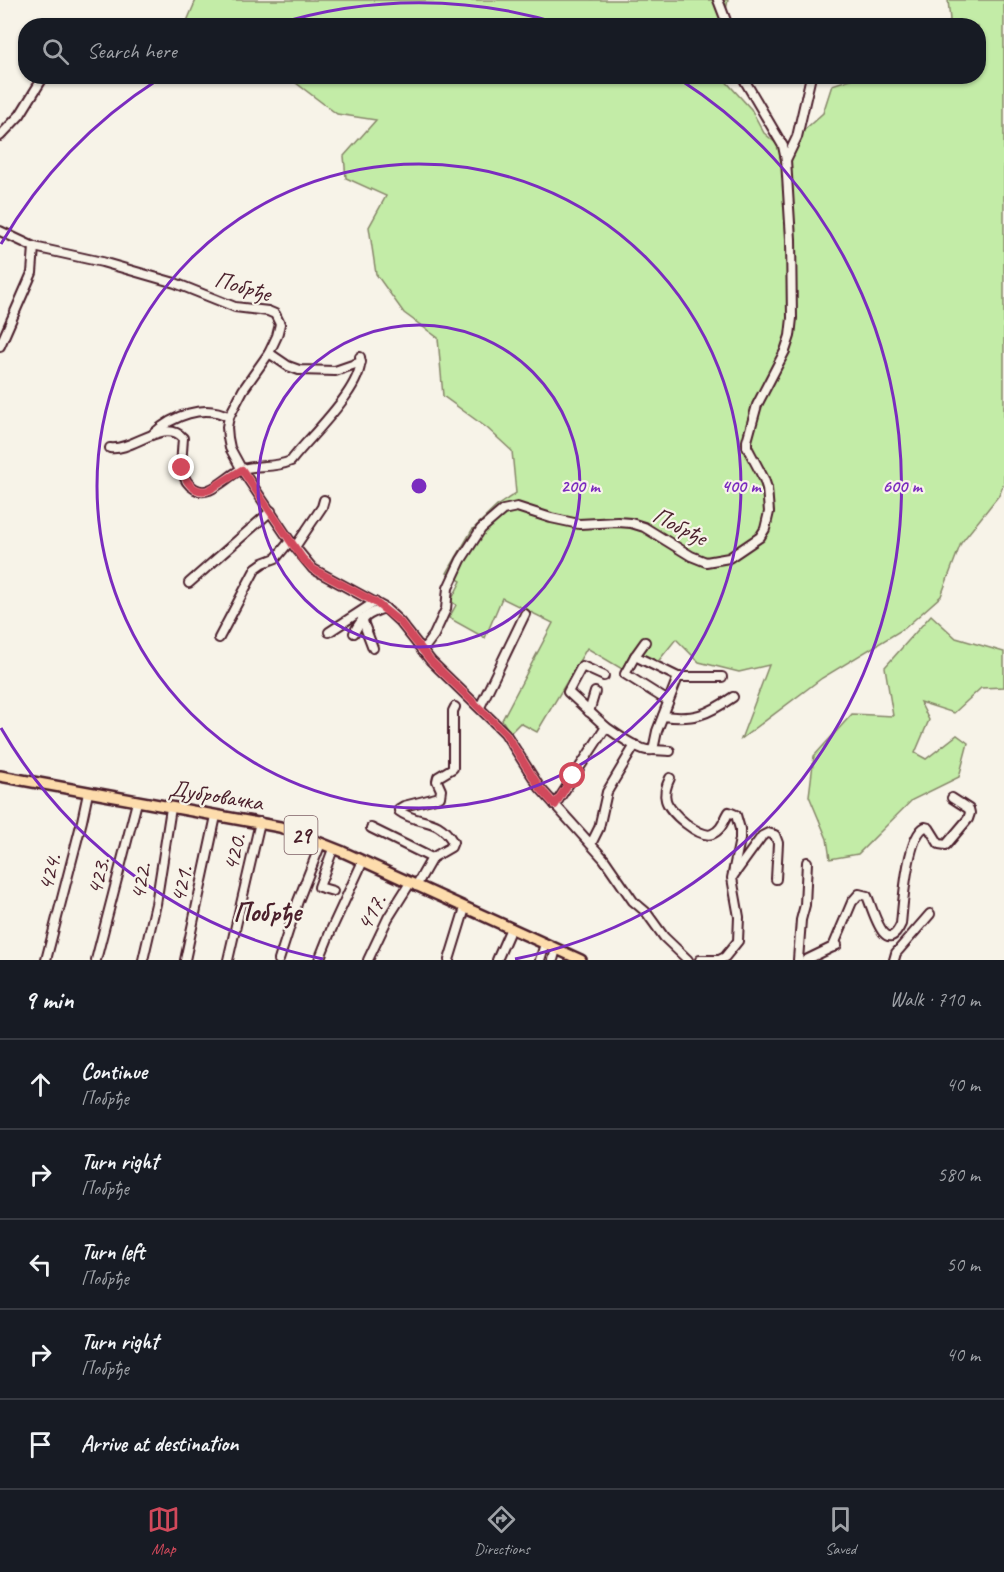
<!DOCTYPE html>
<meta charset="utf-8">
<style>
:root{--surface:#171b24;--page:#20242c;--text:#f1f3f6;--muted:#9ea1a6;--line:#363941;--accent:#d1495b}
body{margin:0;font-family:Caveat,sans-serif;background:var(--page);color:var(--text)}
.stop{position:absolute;width:18px;height:18px;margin:-14px;border:4px solid #d1495b;border-radius:50%;background:#fff}
.stop.end{background:#d1495b;border-color:#fff;box-shadow:0 2px 6px #0008}
.list{margin:0;padding:0;list-style:none}
h2{display:flex;justify-content:space-between;align-items:center;height:78px;margin:0;padding:0 24px;font-size:26px}
h2 small{font-size:20px;font-weight:400;color:var(--muted)}
.list li{display:grid;grid-template-columns:39px 1fr auto;gap:18px;align-items:center;box-sizing:border-box;height:90px;padding:0 24px;border-top:2px solid var(--line)}
.list b{display:block;font-size:22px;white-space:nowrap}
.list p{margin:0;font-size:20px;white-space:nowrap;color:var(--muted)}
.list em{font-size:20px;font-style:normal;color:var(--muted)}
.icon{flex:none;width:33px;height:33px;fill:none;stroke:currentColor;stroke-width:2;stroke-linecap:round;stroke-linejoin:round}
.map{position:relative;flex:none;width:1004px;height:960px;overflow:hidden}
.search{position:absolute;background:var(--surface);box-shadow:0 2px 4px #0004;left:18px;right:18px;top:18px;height:66px;display:flex;align-items:center;gap:15px;box-sizing:border-box;padding:0 21px;border-radius:24px;color:var(--muted);font-size:22px}
.sheet{height:528px;background:var(--surface)}
nav{display:flex;justify-content:space-around;align-items:center;box-sizing:border-box;height:84px;border-top:2px solid var(--line);background:var(--surface);font-size:16px;color:var(--muted)}
nav a{display:grid;justify-items:center;gap:3px}
nav .on{color:var(--accent)}
.map>svg:first-child{display:block}
.green{fill:#c3eca7;stroke:#868669;stroke-width:1.5}
.lines{fill:none;stroke-linecap:round;stroke-linejoin:round}
.minor-casing{stroke:#4a1f2b;stroke-width:12}
.major-casing{stroke:#4a1f2b;stroke-width:14}
.minor{stroke:#f7f3e8;stroke-width:8}
.major{stroke:#fddcac;stroke-width:9}
.route{stroke:#d1495b;stroke-width:8}
.ring{fill:none;stroke:#7b2cbf;stroke-width:3}
.labels{text-anchor:middle;stroke-width:4.5;stroke-linejoin:round;paint-order:stroke}
.shield{fill:#f7f3e8;stroke:#7e5f64;stroke-width:1.5}
.shield-label{font-size:22px;font-weight:bold;fill:#4a1f2b}
.street-label{font-size:24px;fill:#4a1f2b;stroke:#f7f3e8}
.quarter-label{font-size:27px;font-weight:bold;fill:#4a1f2b;stroke:#f7f3e8}
.centre{fill:#7b2cbf;stroke:#f7f3e8;stroke-width:3}
.ring-label{font-size:18px;text-anchor:middle;font-weight:bold;fill:#7b2cbf;stroke:#f7f3e8;stroke-width:4.5;stroke-linejoin:round;paint-order:stroke}
</style>
<div class="map">
<svg width="1004" height="960" viewBox="0 0 1004 960">
<rect width="100%" height="100%" fill="#f7f3e8"/>
<filter id="ink" filterUnits="userSpaceOnUse"><feTurbulence type="fractalNoise" baseFrequency=".0167" numOctaves="2"/><feDisplacementMap in="SourceGraphic" scale="12" xChannelSelector="R" yChannelSelector="G"/><feConvolveMatrix kernelMatrix="1 2 1 2 8 2 1 2 1" color-interpolation-filters="sRGB"/></filter>
<g filter="url(#ink)">
<g class="green">
<polygon points="196,0 728,0 723,26 185,26"/>
<polygon points="948,0 1004,0 1004,482 1000,494 961,543 941,596 905,628 822,678 741,739 769,665 739,672 699,662 676,639 656,664 631,652 622,669 587,648 537,732 520,723 510,733 502,720 553,623 502,598 485,638 449,618 456,605 451,601 461,581 447,573 472,530 498,505 516,493 512,451 487,428 443,396 438,338 404,313 376,274 369,227 386,196 346,178 344,156 376,120 337,114 288,77 262,79 242,77 722,77 751,109 764,133 783,149 823,113 832,85 857,77 978,76 978,26 948,25 950,20"/>
<polygon points="931,615 956,638 1004,652 1004,687 981,688 954,713 920,702 929,720 915,753 926,759 957,735 968,743 959,777 912,800 858,854 830,859 827,839 809,796 814,756 852,714 893,716 885,667"/>
</g>
<g class="lines">
<defs>
<g id="minor">
<polyline points="718,0 728,26"/>
<polyline points="742,76 783,146 786,160"/>
<polyline points="0,136 20,115 44,76"/>
<polyline points="0,231 34,247 102,262 175,283 235,307 268,311 275,314 280,324 277,336 269,353 243,390 229,417 227,427 228,438 230,448 242,470 290,541 313,569 385,608 400,622 431,661 505,733 540,788 604,859 633,901 646,912 664,937 688,960"/>
<polyline points="0,346 32,273 34,247"/>
<polyline points="269,353 288,366 299,370 335,371 361,362"/>
<path d="M153 434C172 416 204 403 229 417"/>
<path d="M110 448C131 452 165 417 183 438 182 456 177 479 195 489 200 492 204 492 209 490 220 486 229 476 240 470 255 464 272 469 291 461 307 439 366 386 360 357"/>
<polyline points="295,547 322,507 324,500"/>
<polyline points="189,583 271,511"/>
<polyline points="362,619 373,648"/>
<polyline points="329,632 375,602"/>
<path d="M354 633C361 618 369 613 385 608"/>
<polyline points="219,638 256,568 263,563 276,558 290,541"/>
<polyline points="645,642 635,656 625,674 668,701"/>
<polyline points="422,651 434,635 446,609 448,588 461,560 481,529 503,510 517,507 551,518 579,524 618,522 631,523 644,527 691,556 706,562 729,558 760,537 765,529 769,512 767,488 764,479 747,447 747,441 757,405 785,351 790,336 792,318 791,239 786,160 797,137 811,76"/>
<polyline points="635,656 678,677 722,677"/>
<polyline points="604,676 582,666 568,692 606,727"/>
<polyline points="480,707 525,614"/>
<polyline points="589,712 595,692"/>
<path d="M663 716C694 720 707 715 733 697"/>
<polyline points="653,750 670,751"/>
<path d="M670 778C667 784 664 793 666 800 669 812 700 839 712 834 722 830 724 820 729 812L736 815 740 829V839L732 878 739 917 738 941 725 957 719 960H700"/>
<path d="M555 805 606 727C616 734 641 753 653 750L657 731 678 677"/>
<polyline points="371,828 432,858"/>
<polyline points="591,844 599,828 607,792 635,745"/>
<polyline points="733,876 762,836 768,833 775,835 778,843 776,879"/>
<path d="M416 886 432 858 451 847 453 842C437 815 419 826 399 811V809L404 806 440 797 441 790 437 781 438 777 453 768V711L455 707"/>
<polyline points="333,891 319,887 333,849"/>
<path d="M833 947 852 902 859 894 867 896C872 906 885 960 901 924 903 904 907 836 925 827L929 828 939 844 946 845 968 819 970 813 969 809 952 798"/>
<polyline points="46,960 82,821 88,793"/>
<polyline points="96,960 137,802"/>
<polyline points="143,960 156,904 171,808"/>
<polyline points="185,960 216,816"/>
<polyline points="228,960 260,822"/>
<polyline points="279,960 298,901 321,843"/>
<polyline points="319,960 331,930 363,861"/>
<polyline points="368,960 388,918 410,883"/>
<polyline points="449,960 465,908"/>
<polyline points="497,960 511,928"/>
<polyline points="540,960 545,944"/>
<polyline points="553,960 556,949"/>
<polyline points="798,960 801,920 805,905 807,862"/>
<polyline points="806,960 837,945"/>
<polyline points="894,960 896,953 930,914"/>
</g>
<polyline id="major" points="0,776 280,827 343,852 581,960"/>
</defs>
<use href="#minor" class="minor-casing"/>
<use href="#major" class="major-casing"/>
<use href="#minor" class="minor"/>
<use href="#major" class="major"/>
</g>
</g>
<g class="lines" filter="url(#ink)">
<path class="route" d="M182 468C185 482 194 494 209 490L242 470 302 558 313 569 375 602 400 622 431 661 505 733 540 788 555 805 573 776"/>
</g>
<g class="ring">
<circle cx="419" cy="486" r="161"/>
<circle cx="419" cy="486" r="322"/>
<path d="M323 959A483 483 0 0 1 1 728M1 244A483 483 0 0 1 159 79M274 25A483 483 0 0 1 564 25M679 79A483 483 0 0 1 515 959"/>
</g>
<g class="labels">
<rect class="shield" x="284.5" y="816" width="33" height="38" rx="4.5"/>
<g class="shield-label">
<text x="301" y="843">29</text>
</g>
<g class="street-label">
<text transform="translate(243 286) rotate(16)" y="8">Побрђе</text>
<text transform="translate(680 526) rotate(27)" y="8">Побрђе</text>
<text transform="translate(216 795) rotate(9)" y="8">Дубровачка</text>
<text transform="translate(234 852) rotate(-77)" y="8">420.</text>
<text transform="translate(49 872) rotate(-75)" y="8">424.</text>
<text transform="translate(98 876) rotate(-76)" y="8">423.</text>
<text transform="translate(140 881) rotate(-80)" y="8">422.</text>
<text transform="translate(181 884) rotate(-78)" y="8">421.</text>
<text transform="translate(371 912) rotate(-61)" y="8">417.</text>
</g>
<g class="quarter-label">
<text x="267" y="921">Побрђе</text>
</g>
</g>
<circle cx="419" cy="486" r="9" class="centre"/>
<g class="ring-label">
<text x="580" y="492">200 m</text>
<text x="741" y="492">400 m</text>
<text x="902" y="492">600 m</text>
</g>
</svg>
<div class="stop" style="left:573px;top:776px"></div>
<div class="stop end" style="left:182px;top:468px"></div>
<div class="search"><svg class="icon" aria-label="search" viewBox="0 0 24 24"><circle cx="10" cy="10" r="6"/><path d="M15 15l6 6"/></svg>Search here</div>
</div>
<section class="sheet">
<h2>9 min<small>Walk · 710 m</small></h2>
<ul class="list">
<li><svg class="icon" aria-label="ahead" viewBox="0 0 24 24"><path d="M12 20V5M6 11l6-6 6 6"/></svg><div><b>Continue</b><p>Побрђе</p></div><em>40 m</em></li>
<li><svg class="icon" aria-label="right" viewBox="0 0 24 24"><path d="M7 20v-9h11M14 6l5 5-5 5"/></svg><div><b>Turn right</b><p>Побрђе</p></div><em>580 m</em></li>
<li><svg class="icon" aria-label="left" viewBox="0 0 24 24"><path d="M17 20v-9H6M10 6l-5 5 5 5"/></svg><div><b>Turn left</b><p>Побрђе</p></div><em>50 m</em></li>
<li><svg class="icon" aria-label="right" viewBox="0 0 24 24"><path d="M7 20v-9h11M14 6l5 5-5 5"/></svg><div><b>Turn right</b><p>Побрђе</p></div><em>40 m</em></li>
<li><svg class="icon" aria-label="arrive" viewBox="0 0 24 24"><path d="M6 21V4h12l-3 4 3 4H6"/></svg><div><b>Arrive at destination</b></div></li>
</ul>
</section>
<nav>
<a class="on"><svg class="icon" aria-label="map" viewBox="0 0 24 24"><path d="M3 6l6-2 6 2 6-2v14l-6 2-6-2-6 2zM9 4v14M15 6v14"/></svg>Map</a>
<a><svg class="icon" aria-label="directions" viewBox="0 0 24 24"><path d="M12 3l9 9-9 9-9-9zM9 14v-3h6M13 9l2 2-2 2"/></svg>Directions</a>
<a><svg class="icon" aria-label="saved" viewBox="0 0 24 24"><path d="M7 4h10v16l-5-4-5 4z"/></svg>Saved</a>
</nav>
